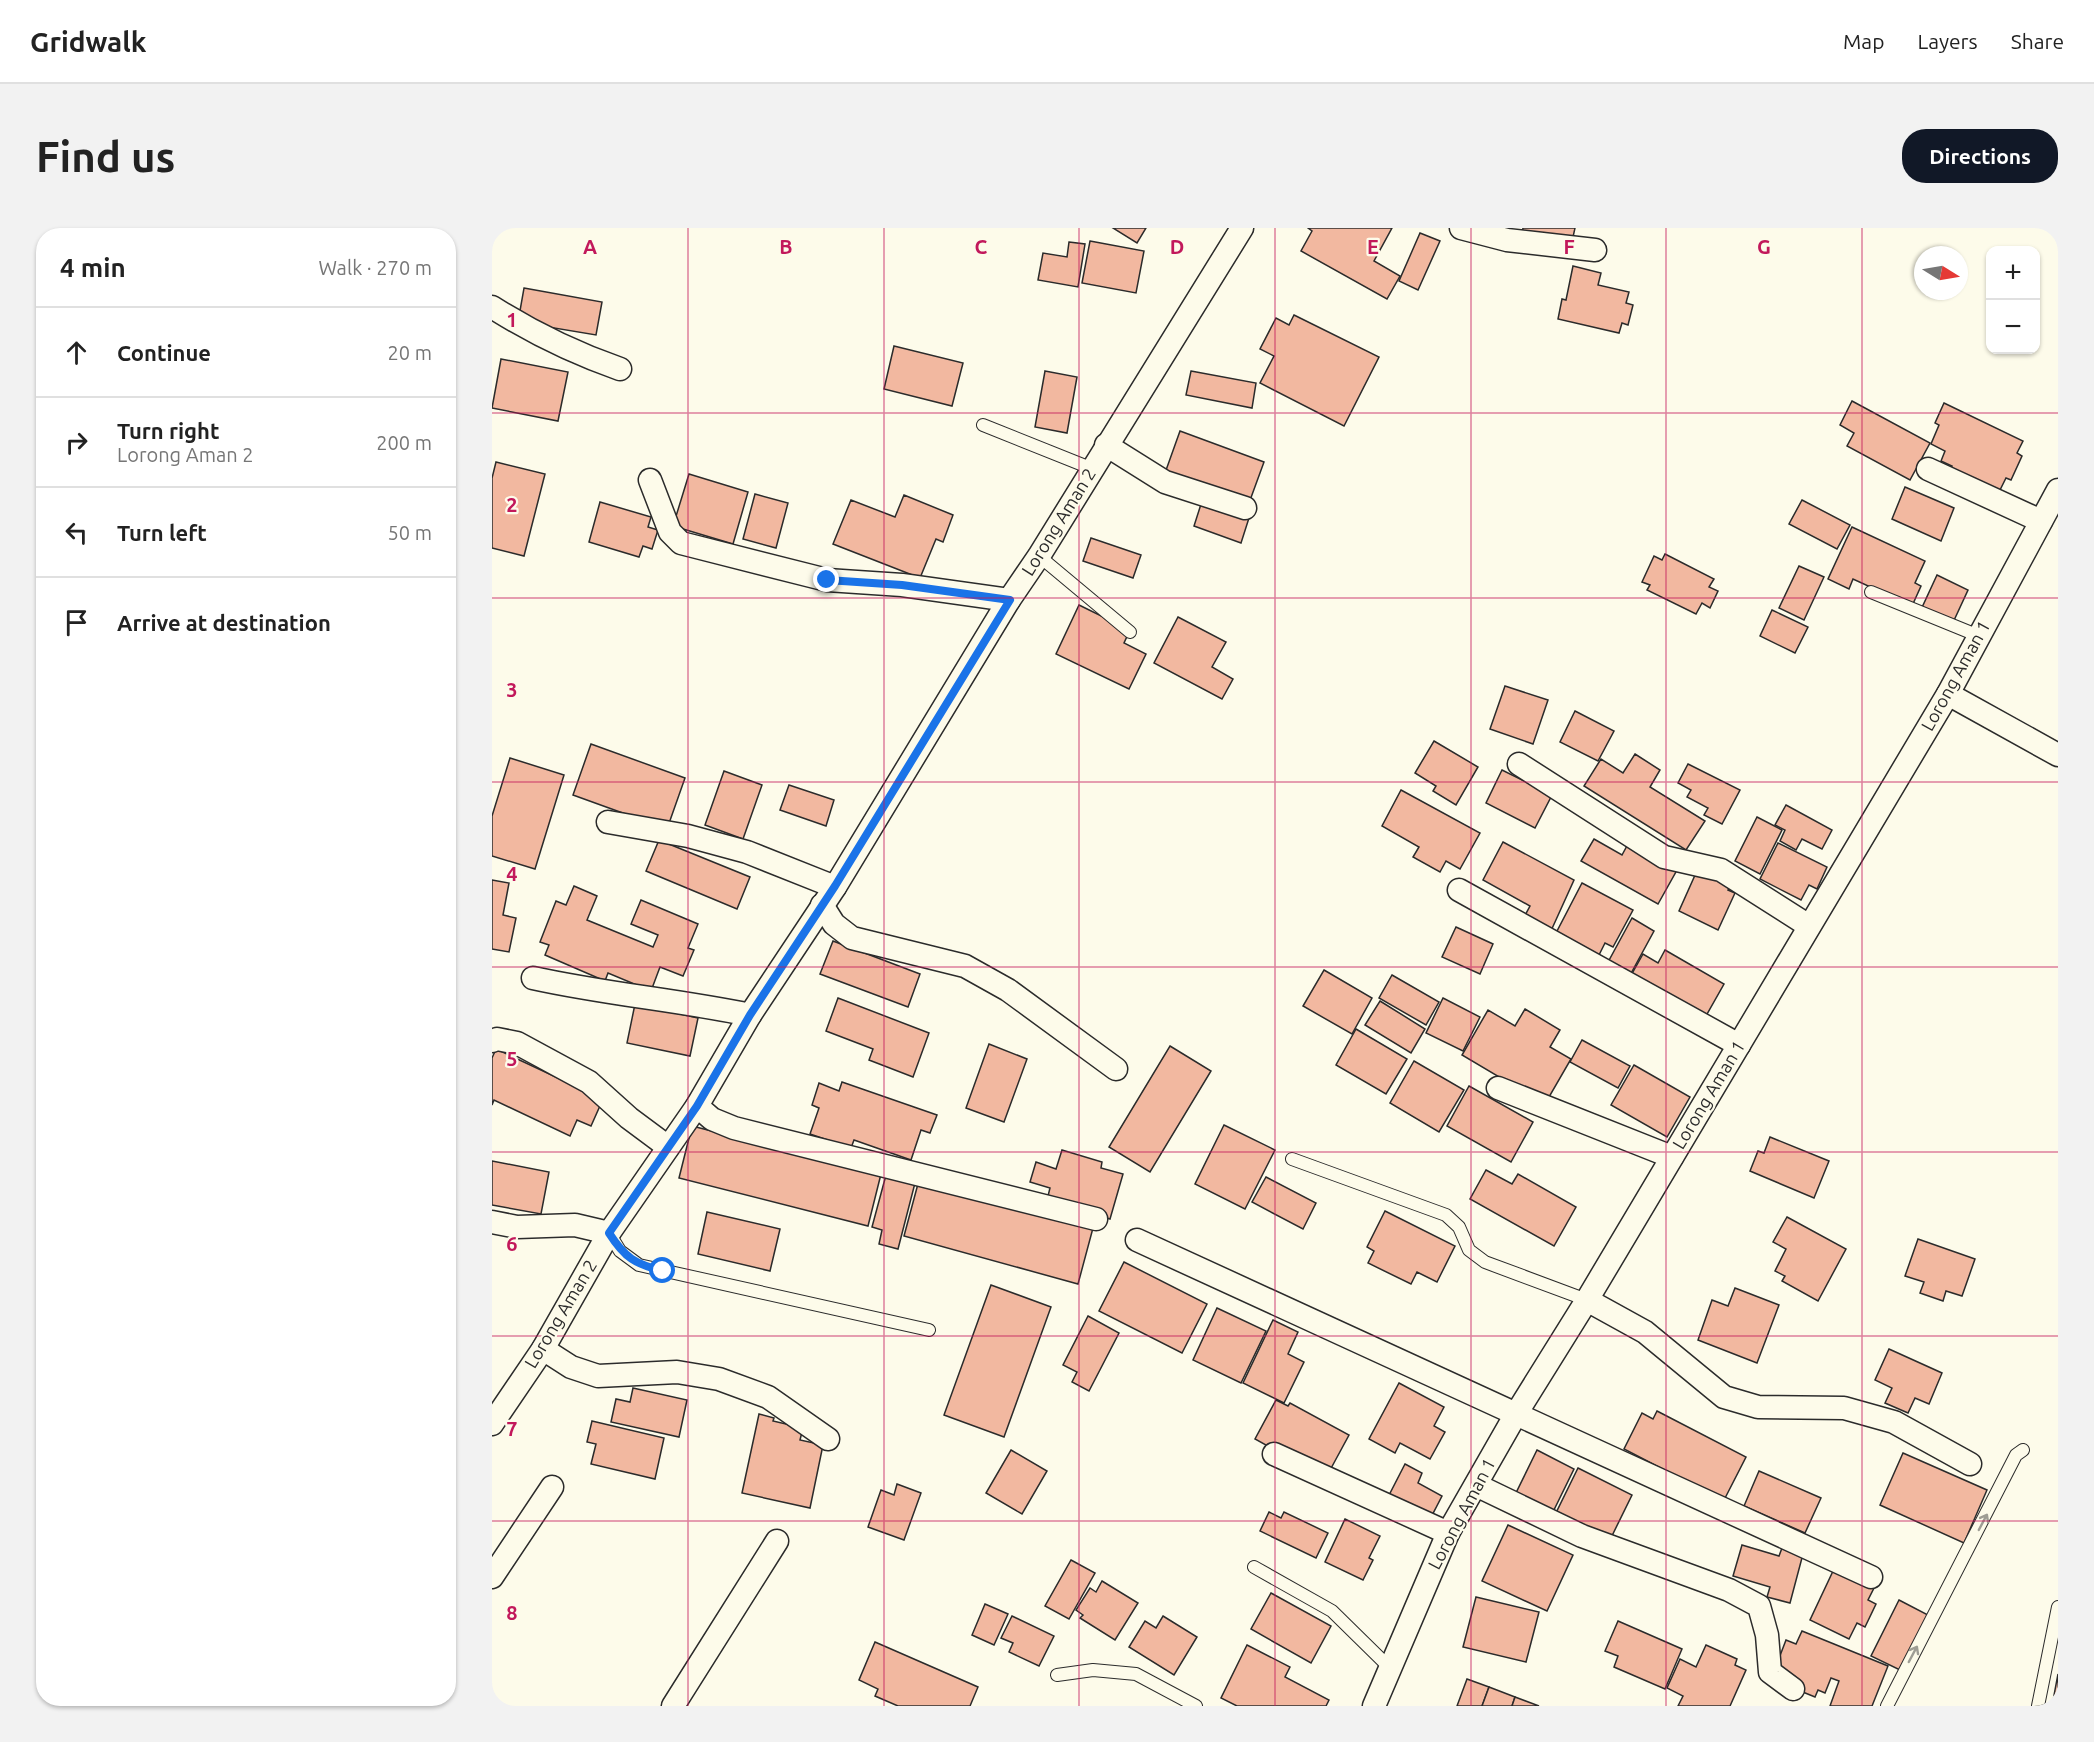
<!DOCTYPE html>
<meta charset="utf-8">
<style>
:root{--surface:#fff;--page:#f2f2f2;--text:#222;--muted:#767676;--line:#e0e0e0;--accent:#111827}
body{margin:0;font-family:Ubuntu,sans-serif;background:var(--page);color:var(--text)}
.controls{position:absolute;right:18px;top:18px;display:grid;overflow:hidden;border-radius:12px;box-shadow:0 2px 4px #0004}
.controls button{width:54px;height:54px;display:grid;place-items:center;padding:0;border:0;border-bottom:2px solid var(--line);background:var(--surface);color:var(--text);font:30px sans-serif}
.compass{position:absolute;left:1422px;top:18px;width:54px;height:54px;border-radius:50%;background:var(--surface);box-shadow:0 2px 4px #0004;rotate:101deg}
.stop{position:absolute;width:18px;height:18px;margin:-14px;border:4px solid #1a73e8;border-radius:50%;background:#fff}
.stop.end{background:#1a73e8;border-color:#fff;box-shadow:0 2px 6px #0008}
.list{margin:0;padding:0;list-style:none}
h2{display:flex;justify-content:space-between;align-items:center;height:78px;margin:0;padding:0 24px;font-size:26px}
h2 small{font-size:20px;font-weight:400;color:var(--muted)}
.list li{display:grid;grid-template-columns:39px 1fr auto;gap:18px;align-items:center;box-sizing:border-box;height:90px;padding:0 24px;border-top:2px solid var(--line)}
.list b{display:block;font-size:22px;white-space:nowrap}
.list p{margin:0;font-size:20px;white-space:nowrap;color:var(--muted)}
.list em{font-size:20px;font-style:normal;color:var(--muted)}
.icon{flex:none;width:33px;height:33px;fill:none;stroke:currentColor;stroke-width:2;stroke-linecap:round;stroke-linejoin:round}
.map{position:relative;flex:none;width:1566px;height:1478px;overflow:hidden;border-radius:24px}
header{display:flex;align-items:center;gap:36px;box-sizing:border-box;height:84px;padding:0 30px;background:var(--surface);border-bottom:2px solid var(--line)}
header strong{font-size:28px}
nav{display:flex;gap:33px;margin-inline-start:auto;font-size:21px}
.intro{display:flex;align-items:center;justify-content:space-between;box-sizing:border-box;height:144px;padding:0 36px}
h1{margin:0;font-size:42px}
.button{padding:15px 27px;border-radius:24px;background:var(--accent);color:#fff;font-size:21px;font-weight:700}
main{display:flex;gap:36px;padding:0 36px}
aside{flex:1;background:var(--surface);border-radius:24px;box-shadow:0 2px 4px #0004}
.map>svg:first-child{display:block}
.building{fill:#f2b8a0;stroke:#2b2b2b;stroke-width:1.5}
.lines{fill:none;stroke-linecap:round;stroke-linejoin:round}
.lane-casing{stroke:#2b2b2b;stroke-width:14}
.street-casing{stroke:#2b2b2b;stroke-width:25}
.lane{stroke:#fdfbea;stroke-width:12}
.street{stroke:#fdfbea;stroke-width:22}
.oneway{stroke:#9e9d94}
.route{stroke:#1a73e8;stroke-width:8}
.grid{fill:none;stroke:#c2185b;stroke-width:1.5;stroke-opacity:0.55}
.labels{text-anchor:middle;stroke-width:4.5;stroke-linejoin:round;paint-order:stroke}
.street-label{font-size:18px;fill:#2b2b2b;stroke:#fdfbea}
.grid-label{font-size:20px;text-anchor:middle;font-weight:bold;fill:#c2185b;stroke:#fdfbea;stroke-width:4.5;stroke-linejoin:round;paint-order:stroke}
</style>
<header>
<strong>Gridwalk</strong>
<nav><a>Map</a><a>Layers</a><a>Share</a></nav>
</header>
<div class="intro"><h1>Find us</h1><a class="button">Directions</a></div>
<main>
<aside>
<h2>4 min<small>Walk · 270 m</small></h2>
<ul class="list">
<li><svg class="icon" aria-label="ahead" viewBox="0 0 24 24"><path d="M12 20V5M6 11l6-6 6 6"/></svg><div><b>Continue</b></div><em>20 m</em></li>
<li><svg class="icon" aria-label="right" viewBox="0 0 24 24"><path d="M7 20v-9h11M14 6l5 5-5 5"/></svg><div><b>Turn right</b><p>Lorong Aman 2</p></div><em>200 m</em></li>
<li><svg class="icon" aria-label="left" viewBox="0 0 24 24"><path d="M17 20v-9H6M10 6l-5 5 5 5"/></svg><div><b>Turn left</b></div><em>50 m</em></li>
<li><svg class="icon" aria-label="arrive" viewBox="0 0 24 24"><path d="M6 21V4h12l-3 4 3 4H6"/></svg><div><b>Arrive at destination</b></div></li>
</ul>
</aside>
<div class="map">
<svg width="1566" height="1478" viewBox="0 0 1566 1478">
<rect width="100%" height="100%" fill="#fdfbea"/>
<g class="building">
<polygon points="621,0 654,0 645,15"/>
<polygon points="816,0 900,0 882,33 908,48 895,71 809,23 820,3"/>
<polygon points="1031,0 1083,0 1079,18 1030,6"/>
<polygon points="928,5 948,13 926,62 907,53"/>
<polygon points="598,13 652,23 644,65 590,55"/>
<polygon points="577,14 593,16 586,59 546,52 551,25 575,29"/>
<polygon points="1081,38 1109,45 1106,57 1137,64 1134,75 1141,77 1136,97 1130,95 1127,105 1066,91 1070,71 1074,72"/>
<polygon points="32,60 110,74 104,107 26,94"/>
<polygon points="802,87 887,129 852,198 768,155 782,128 768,121 784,90 797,97"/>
<polygon points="402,118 471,135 460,178 392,161"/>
<polygon points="9,131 76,144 66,193 0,180"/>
<polygon points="553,143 585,149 575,205 543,199"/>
<polygon points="699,143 764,155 760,180 694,167"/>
<polygon points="1360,173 1438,215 1418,252 1355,218 1362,205 1348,197"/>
<polygon points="1452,175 1531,213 1525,225 1530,228 1519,252 1514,250 1506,266 1457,243 1460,238 1449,233 1453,223 1439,216 1447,197 1443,195"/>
<polygon points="688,203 772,234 757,275 673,245"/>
<polygon points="4,234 53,246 32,328 0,320 0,250"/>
<polygon points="197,246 256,264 241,316 181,298"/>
<polygon points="1413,259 1462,280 1449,313 1400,291"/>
<polygon points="263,266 296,275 284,320 251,311"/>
<polygon points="412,267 461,287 451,314 444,311 428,350 341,316 359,272 403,289"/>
<polygon points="1310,272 1358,297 1345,321 1297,296"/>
<polygon points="710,273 757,290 749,315 702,298"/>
<polygon points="108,274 159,289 156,299 166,302 160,321 151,318 147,329 97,314"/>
<polygon points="1360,299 1433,333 1423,355 1429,358 1420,378 1361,351 1357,361 1336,351"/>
<polygon points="599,310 649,327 641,350 591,333"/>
<polygon points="1173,326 1222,351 1217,359 1226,363 1218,380 1210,375 1204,386 1155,362 1158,357 1150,354 1162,328 1170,332"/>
<polygon points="1307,338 1332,349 1312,392 1287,380"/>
<polygon points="1445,347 1476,362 1458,401 1427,386"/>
<polygon points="587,377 638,402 632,415 654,426 637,461 564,426"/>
<polygon points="1280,382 1316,399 1303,425 1268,408"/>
<polygon points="686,389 734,414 720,439 741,451 730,471 662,435"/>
<polygon points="1013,458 1056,472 1041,516 998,501"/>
<polygon points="1083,483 1122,503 1106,533 1068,514"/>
<polygon points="942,513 986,539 964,577 941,563 944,558 923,545"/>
<polygon points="99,516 193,550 175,601 81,567"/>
<polygon points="1143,526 1168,542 1158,559 1213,593 1194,622 1092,558 1109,531 1131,545"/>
<polygon points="18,530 72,547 43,641 0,628 0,588"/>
<polygon points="1196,536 1248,562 1230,596 1212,587 1216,580 1195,569 1199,562 1186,555"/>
<polygon points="1010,542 1060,567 1043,600 994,575"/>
<polygon points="232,543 270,557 251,611 213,597"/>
<polygon points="297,557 342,572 334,598 288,582"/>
<polygon points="909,562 988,605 968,641 954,633 948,644 921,629 927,619 890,598"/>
<polygon points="1294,577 1340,602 1330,621 1310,611 1304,622 1288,613 1293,602 1283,597"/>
<polygon points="1265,589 1290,602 1268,646 1243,633"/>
<polygon points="1102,611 1130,627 1136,616 1185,642 1166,676 1089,633"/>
<polygon points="167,612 258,649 245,681 154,643"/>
<polygon points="1011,614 1082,652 1058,705 1031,691 1038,678 991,652"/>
<polygon points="1286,615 1335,639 1325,661 1317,657 1309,672 1268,651"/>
<polygon points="1208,636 1241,651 1236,662 1243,665 1226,702 1187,683"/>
<polygon points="0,652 17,655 11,687 24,690 17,724 0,721"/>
<polygon points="1090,655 1141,682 1121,719 1113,715 1106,729 1063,707"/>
<polygon points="82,658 105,668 95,692 161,719 166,707 139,696 149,672 206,696 196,720 202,722 191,748 168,739 159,763 116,745 113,753 53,727 57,717 48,714 64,673 74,677"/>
<polygon points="1140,690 1162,703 1137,749 1115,736"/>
<polygon points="964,699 1001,716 988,746 950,729"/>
<polygon points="341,713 428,746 416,779 328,746"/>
<polygon points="1173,722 1232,756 1210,795 1137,751 1151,726 1166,735"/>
<polygon points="832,742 880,770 860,806 811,778"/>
<polygon points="900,747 947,774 934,797 887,770"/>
<polygon points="346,770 437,805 421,849 377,832 381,821 334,803"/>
<polygon points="951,770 988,789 971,823 934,805"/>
<polygon points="888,773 933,801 919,825 873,797"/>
<polygon points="143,776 206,790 198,828 135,815"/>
<polygon points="1033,781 1068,802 1058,819 1079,831 1053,876 970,827 996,782 1023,798"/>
<polygon points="864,801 915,831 894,866 844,837"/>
<polygon points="1090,812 1138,838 1126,860 1078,834"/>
<polygon points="497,816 535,831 512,894 474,880"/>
<polygon points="678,818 719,843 658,944 617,919"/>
<polygon points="4,821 111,871 99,898 85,892 78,908 2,872 0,877 0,830"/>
<polygon points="922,833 972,862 947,904 898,875"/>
<polygon points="1142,837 1198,869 1175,909 1119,877"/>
<polygon points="350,854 445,887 438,905 429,902 419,932 362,912 359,920 318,906 327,880 320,877 327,855 347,863"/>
<polygon points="977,858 1041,894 1019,934 955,898"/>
<polygon points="732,897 783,922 753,981 703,956"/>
<polygon points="200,898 389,946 376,998 187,950"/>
<polygon points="1278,909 1337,933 1322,970 1258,943 1266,923 1272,925"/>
<polygon points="570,922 610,934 609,940 631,946 618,991 555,972 558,960 538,954 544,934 564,941"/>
<polygon points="0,933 57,944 49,986 0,977"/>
<polygon points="994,942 1020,956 1026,946 1084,979 1062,1018 978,971"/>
<polygon points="394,947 423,955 406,1021 387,1016 390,1002 380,999"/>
<polygon points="774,949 824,975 811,1001 760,974"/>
<polygon points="427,952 601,1000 586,1056 412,1008"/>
<polygon points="893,983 963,1018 945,1054 925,1044 919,1056 876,1035 882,1023 875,1019"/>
<polygon points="215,984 288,1001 278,1043 206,1026"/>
<polygon points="1295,989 1354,1021 1326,1073 1290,1053 1293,1048 1283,1043 1294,1021 1281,1014"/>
<polygon points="1426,1011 1483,1031 1470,1068 1454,1063 1451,1073 1428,1065 1432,1054 1413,1048"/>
<polygon points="632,1034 715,1076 690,1125 607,1083"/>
<polygon points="499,1057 559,1079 512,1209 452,1187"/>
<polygon points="1243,1060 1287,1077 1265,1135 1206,1112 1220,1072 1236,1078"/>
<polygon points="725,1080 774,1103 749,1155 701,1132"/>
<polygon points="596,1088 627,1105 597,1163 580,1154 585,1144 571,1137"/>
<polygon points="781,1092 806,1104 796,1126 812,1134 792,1175 751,1155"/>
<polygon points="1397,1121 1450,1145 1437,1176 1423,1170 1416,1185 1393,1175 1400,1160 1383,1152"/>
<polygon points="907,1155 952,1179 942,1198 953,1204 938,1231 908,1215 903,1225 877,1211"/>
<polygon points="141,1160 195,1172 187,1209 119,1194 124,1171 138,1174"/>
<polygon points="784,1172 796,1178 798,1175 857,1207 837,1244 816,1240 763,1211"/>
<polygon points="1165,1183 1254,1229 1229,1278 1186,1249 1132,1221 1150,1185 1161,1191"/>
<polygon points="267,1186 282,1190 281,1193 311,1200 308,1212 331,1217 318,1280 250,1265"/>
<polygon points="100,1193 172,1210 163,1251 99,1236 104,1216 95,1214"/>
<polygon points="519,1222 555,1243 530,1286 494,1265"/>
<polygon points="1045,1222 1082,1241 1057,1292 1020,1273"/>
<polygon points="1411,1225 1495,1262 1472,1315 1388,1277"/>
<polygon points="913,1236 930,1245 926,1255 950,1268 934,1299 892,1277"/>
<polygon points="1086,1240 1140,1267 1114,1320 1060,1293"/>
<polygon points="1267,1243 1329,1270 1313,1305 1252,1278"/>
<polygon points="405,1256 429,1265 412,1312 376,1299 389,1262 402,1267"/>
<polygon points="777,1284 789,1290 792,1284 836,1305 824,1330 768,1303"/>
<polygon points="853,1291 888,1308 877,1330 881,1332 871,1352 833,1334"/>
<polygon points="1016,1297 1081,1327 1055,1383 990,1353"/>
<polygon points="1250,1317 1287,1328 1290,1320 1311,1326 1298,1375 1275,1369 1278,1359 1241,1348"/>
<polygon points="579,1332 603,1345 577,1391 553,1378"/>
<polygon points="1342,1341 1382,1360 1376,1372 1384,1376 1373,1399 1365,1395 1357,1411 1318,1392"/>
<polygon points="610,1353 646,1375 623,1412 588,1390 591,1387 584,1382 598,1360 604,1364"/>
<polygon points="779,1365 839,1398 819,1435 759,1401"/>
<polygon points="984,1369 1047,1384 1034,1434 971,1419"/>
<polygon points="1407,1372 1436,1387 1408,1442 1379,1428"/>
<polygon points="493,1376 516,1386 502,1417 480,1407"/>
<polygon points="520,1388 562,1408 547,1438 517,1424 521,1415 509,1410"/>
<polygon points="671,1388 705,1409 682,1447 637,1419 653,1393 664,1400"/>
<polygon points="1126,1393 1190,1421 1173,1461 1122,1439 1126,1428 1113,1423"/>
<polygon points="1310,1403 1396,1438 1380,1478 1338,1478 1347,1453 1339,1450 1333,1465 1326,1462 1323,1469 1279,1451 1294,1412 1304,1416"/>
<polygon points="383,1414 486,1459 478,1478 406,1478 383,1468 386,1461 367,1452"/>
<polygon points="755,1417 798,1439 793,1449 837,1472 834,1478 745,1478 729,1470"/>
<polygon points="1214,1417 1245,1431 1243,1437 1254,1442 1238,1478 1186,1478 1191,1468 1175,1460 1188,1431 1204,1439"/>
<polygon points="1566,1446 1566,1478 1560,1478"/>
<polygon points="975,1451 997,1459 990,1478 965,1478"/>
<polygon points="997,1459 1023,1469 1020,1478 990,1478"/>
<polygon points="1023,1469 1047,1478 1020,1478"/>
</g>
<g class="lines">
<defs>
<g id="lane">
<polyline points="491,197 601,241"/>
<polyline points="547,328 638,404"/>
<polyline points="1379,364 1487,408"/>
<polyline points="800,931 954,987 967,999 977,1022 993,1034 1095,1072"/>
<polyline points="117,1005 128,1023 147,1037 437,1102"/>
<polyline points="762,1339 840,1383 898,1440"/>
<polyline points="565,1447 601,1442 644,1446 704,1478"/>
<polyline points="1395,1478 1524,1227 1531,1222"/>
<polyline points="1546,1478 1566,1379"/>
</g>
<g id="street">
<polyline points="969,0 1015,12 1103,22"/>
<path d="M0 79C41 105 82 125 128 141"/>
<polyline points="614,217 673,254 753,280"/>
<polyline points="1436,241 1549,293"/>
<polyline points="158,252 178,304 189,315 335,352 410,357 517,372"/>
<polyline points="1456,466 1566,527"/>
<polyline points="1027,536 1172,629 1229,642 1317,698"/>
<polyline points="116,594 196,608 255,624 343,659"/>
<polyline points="967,662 1247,817"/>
<polyline points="330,677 342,696 360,710 473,738 516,762 624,841"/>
<path d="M41 750C113 766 186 772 258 787"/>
<polyline points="0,813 5,811 25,815 97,854 137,890 176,919"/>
<polyline points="1006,860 1180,929"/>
<polyline points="205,878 220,891 242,900 604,991"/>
<polyline points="0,994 25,999 83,997 117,1005"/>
<polyline points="645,1012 1379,1349"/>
<polyline points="1095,1072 1153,1104 1232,1169 1266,1179 1352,1180 1402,1194 1478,1236"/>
<polyline points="51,1121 79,1139 106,1148 185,1144 227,1151 276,1169 336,1211"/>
<polyline points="0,1196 51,1121 117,1005 205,878 258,787 343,659 517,372 547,328 750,0"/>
<polyline points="782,1226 956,1305"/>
<polyline points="984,1257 1090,1308 1237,1362 1267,1378 1275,1407 1278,1444 1301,1461"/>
<polyline points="0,1349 60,1259"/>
<polyline points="181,1478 285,1313"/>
<polyline points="882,1478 956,1305 1024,1186 1095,1072 1456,466 1566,262"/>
</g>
</defs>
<use href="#lane" class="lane-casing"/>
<use href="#street" class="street-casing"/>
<use href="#lane" class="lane"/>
<use href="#street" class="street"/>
</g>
<defs><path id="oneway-shaft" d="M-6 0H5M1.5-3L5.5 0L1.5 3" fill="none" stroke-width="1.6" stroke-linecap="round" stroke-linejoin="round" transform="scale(1.5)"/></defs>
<g class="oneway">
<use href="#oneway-shaft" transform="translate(1491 1294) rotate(-62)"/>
<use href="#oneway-shaft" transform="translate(1421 1426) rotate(-62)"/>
</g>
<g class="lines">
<path class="route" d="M171 1043C143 1036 133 1030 117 1005L205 878 258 787 343 658 518 372 410 357 335 352"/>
</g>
<path class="grid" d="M196 0V1478M392 0V1478M587 0V1478M783 0V1478M979 0V1478M1174 0V1478M1370 0V1478M0 185H1566M0 370H1566M0 554H1566M0 739H1566M0 924H1566M0 1108H1566M0 1293H1566"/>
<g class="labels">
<g class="street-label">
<text transform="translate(567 294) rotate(-58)" y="6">Lorong Aman 2</text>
<text transform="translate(1464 448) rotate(-61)" y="6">Lorong Aman 1</text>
<text transform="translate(1217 867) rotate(-59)" y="6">Lorong Aman 1</text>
<text transform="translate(69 1086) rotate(-59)" y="6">Lorong Aman 2</text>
<text transform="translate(970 1286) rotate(-62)" y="6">Lorong Aman 1</text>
</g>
</g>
<g class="grid-label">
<text x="98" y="26">A</text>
<text x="294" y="26">B</text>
<text x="489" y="26">C</text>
<text x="685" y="26">D</text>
<text x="881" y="26">E</text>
<text x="1077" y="26">F</text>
<text x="1272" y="26">G</text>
<text x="20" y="99">1</text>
<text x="20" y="284">2</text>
<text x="20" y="469">3</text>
<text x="20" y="653">4</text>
<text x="20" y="838">5</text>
<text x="20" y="1023">6</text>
<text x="20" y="1208">7</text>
<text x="20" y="1392">8</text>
</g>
</svg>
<div class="controls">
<button>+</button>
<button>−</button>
</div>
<svg class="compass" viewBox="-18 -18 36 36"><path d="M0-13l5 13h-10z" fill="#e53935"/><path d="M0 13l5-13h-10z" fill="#767676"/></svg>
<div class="stop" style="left:171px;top:1043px"></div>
<div class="stop end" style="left:335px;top:352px"></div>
</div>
</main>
